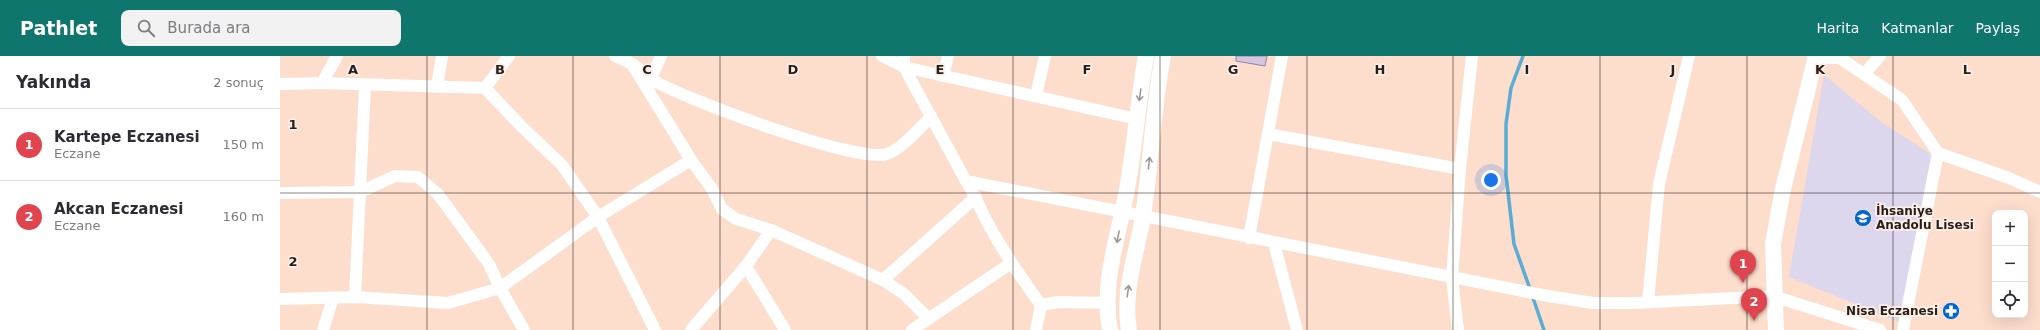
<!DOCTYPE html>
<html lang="tr">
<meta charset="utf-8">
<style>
:root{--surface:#fff;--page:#f2f2f3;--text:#2b2b33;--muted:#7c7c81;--line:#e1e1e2;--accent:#0f766e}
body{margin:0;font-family:"DejaVu Sans",sans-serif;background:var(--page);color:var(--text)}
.controls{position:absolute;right:12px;bottom:12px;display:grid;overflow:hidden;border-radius:8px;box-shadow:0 4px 16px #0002}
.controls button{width:36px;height:36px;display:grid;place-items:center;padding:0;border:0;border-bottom:1px solid var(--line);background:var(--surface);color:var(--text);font:20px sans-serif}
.you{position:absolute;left:1211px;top:124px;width:14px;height:14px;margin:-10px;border:3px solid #fff;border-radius:50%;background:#1a73e8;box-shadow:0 0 0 6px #1a73e833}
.badge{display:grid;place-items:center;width:26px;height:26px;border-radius:50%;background:var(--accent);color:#fff;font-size:13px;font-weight:700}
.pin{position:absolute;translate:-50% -33px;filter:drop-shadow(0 1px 2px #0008)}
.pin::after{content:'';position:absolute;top:21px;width:14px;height:12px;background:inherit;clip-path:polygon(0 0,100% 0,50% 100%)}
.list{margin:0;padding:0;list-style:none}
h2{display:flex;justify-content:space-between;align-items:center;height:52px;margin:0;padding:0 16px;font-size:17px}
h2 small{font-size:13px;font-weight:400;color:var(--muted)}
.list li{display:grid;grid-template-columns:26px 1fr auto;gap:12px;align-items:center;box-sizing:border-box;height:72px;padding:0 16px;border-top:1px solid var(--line)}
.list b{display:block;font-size:15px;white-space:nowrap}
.list p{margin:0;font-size:13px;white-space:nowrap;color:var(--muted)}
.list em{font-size:13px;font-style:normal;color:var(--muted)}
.icon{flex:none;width:22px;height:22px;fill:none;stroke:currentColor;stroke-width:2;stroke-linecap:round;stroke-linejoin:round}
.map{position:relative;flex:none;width:1760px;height:274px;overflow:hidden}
header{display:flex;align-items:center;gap:24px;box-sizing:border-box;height:56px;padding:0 20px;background:var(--accent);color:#fff}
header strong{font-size:19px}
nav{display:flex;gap:22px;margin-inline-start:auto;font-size:14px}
.search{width:280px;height:36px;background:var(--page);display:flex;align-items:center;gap:10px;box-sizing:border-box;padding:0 14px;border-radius:8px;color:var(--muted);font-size:15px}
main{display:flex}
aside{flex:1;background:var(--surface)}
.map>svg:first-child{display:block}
.education{fill:#dcd7ed}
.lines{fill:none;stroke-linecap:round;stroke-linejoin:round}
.stream{stroke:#59add4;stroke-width:3.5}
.building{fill:#d7c5e0;stroke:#94849d}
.street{stroke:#fff;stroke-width:12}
.secondary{stroke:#fff;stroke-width:16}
.oneway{stroke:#9e9997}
.grid{fill:none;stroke:#281d17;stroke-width:1;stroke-opacity:0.55}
.labels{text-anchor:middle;stroke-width:3.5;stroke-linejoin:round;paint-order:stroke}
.poi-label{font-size:12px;font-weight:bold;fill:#281d17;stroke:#fcefe8;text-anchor:start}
.grid-label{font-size:13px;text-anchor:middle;font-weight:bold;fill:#281d17;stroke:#fcefe8;stroke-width:3.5;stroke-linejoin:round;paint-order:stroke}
</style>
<header>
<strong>Pathlet</strong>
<div class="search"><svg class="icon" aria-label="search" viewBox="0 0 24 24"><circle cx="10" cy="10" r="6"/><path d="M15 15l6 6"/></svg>Burada ara</div>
<nav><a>Harita</a><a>Katmanlar</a><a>Paylaş</a></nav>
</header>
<main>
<aside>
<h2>Yakında<small>2 sonuç</small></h2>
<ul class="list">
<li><span class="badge" style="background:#e0444e">1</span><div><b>Kartepe Eczanesi</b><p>Eczane</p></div><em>150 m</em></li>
<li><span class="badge" style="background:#e0444e">2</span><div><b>Akcan Eczanesi</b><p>Eczane</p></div><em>160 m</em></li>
</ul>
</aside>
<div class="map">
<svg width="1760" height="274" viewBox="0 0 1760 274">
<rect width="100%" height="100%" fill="#fdddcc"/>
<polygon class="education" points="1544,19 1601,66 1657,102 1627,269 1509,221"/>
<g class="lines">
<g class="stream">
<polyline points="1243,0 1231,32 1226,68 1226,119 1234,188 1250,233"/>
<polyline points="1252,239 1264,274"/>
</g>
</g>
<polygon class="building" points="956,0 987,0 985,10 956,5"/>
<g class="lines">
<g class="street">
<path d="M335 0C341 3 347 5 352 8 359 12 364 19 371 23 401 42 578 108 607 98 623 92 638 73 651 61"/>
<polyline points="602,0 624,11 857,63"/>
<path d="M624 0V11L686 125C696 140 701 156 710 171 725 199 743 224 761 249L778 246 827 247"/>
<polyline points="1536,2 1560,2 1622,44 1658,97 1729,122 1760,136"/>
<polyline points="352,8 411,104 432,133 442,153 456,163 491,174 603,224 624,238 649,263"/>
<polyline points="1585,17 1600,0"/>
<polyline points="663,20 668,0"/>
<polyline points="371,23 381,0"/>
<polyline points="42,27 57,0"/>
<polyline points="0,28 42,27 205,32 242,71 282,109 318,161 375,274"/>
<polyline points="157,30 162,0"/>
<polyline points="205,32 229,0"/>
<polyline points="756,40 765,0"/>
<polyline points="988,78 1180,113"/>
<polyline points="686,125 1268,240 1313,247 1355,247 1493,240 1600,274"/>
<polyline points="0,137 80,136 115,120 138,121 158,138 209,208 220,232 244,274"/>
<polyline points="969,182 1002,0"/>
<polyline points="994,187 1017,274"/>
<polyline points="466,210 505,274"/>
<polyline points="603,224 696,141"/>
<polyline points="75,241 85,29"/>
<polyline points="0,243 75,241 168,247 220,232 318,161 411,104"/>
<polyline points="1368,246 1379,128 1409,0"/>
<polyline points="43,274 53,242"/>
<polyline points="411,274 466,210 491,174"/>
<polyline points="632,274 731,207"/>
<polyline points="756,274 761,249"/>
<polyline points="1178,274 1172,222 1180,113 1192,0"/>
<polyline points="1623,274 1658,97"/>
</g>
<g class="secondary">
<path d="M830 274C821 227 839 179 847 133 855 89 858 44 866 0"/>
<path d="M849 274C842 236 857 197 863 160 871 107 873 53 883 0"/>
<polyline points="1496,274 1493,188 1503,133 1536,0"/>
</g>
</g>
<defs><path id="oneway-shaft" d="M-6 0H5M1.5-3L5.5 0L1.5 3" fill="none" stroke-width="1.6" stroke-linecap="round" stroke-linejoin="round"/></defs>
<g class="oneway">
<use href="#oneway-shaft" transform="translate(860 39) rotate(98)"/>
<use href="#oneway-shaft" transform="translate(869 107) rotate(-84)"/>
<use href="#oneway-shaft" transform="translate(838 181) rotate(101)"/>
<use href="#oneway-shaft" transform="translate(848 235) rotate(-82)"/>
</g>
<path class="grid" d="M147 0V274M293 0V274M440 0V274M587 0V274M733 0V274M880 0V274M1027 0V274M1173 0V274M1320 0V274M1467 0V274M1613 0V274M0 137H1760"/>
<defs>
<symbol id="school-disc" viewBox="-11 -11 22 22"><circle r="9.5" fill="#0466cf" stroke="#fcefe8"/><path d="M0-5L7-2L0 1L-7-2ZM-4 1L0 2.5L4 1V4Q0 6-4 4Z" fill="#fff"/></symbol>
<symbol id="pharmacy-disc" viewBox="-11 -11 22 22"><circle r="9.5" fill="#0466cf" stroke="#fcefe8"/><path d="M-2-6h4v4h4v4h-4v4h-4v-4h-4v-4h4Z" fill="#fff"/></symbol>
</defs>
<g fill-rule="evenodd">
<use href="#school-disc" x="1573" y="152" width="20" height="20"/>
<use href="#pharmacy-disc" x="1661" y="245" width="20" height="20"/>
</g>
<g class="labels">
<g class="poi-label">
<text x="1596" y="159">İhsaniye<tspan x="1596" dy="14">Anadolu Lisesi</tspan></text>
<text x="1658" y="259" text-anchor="end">Nisa Eczanesi</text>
</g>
</g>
<g class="grid-label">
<text x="73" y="18">A</text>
<text x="220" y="18">B</text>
<text x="367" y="18">C</text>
<text x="513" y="18">D</text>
<text x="660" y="18">E</text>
<text x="807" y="18">F</text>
<text x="953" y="18">G</text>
<text x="1100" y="18">H</text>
<text x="1247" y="18">I</text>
<text x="1393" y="18">J</text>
<text x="1540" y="18">K</text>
<text x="1687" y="18">L</text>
<text x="13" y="73">1</text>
<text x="13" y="210">2</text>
</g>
</svg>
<div class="controls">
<button>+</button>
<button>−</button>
<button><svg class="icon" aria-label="locate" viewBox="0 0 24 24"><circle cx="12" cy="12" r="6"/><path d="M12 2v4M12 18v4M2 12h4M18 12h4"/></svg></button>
</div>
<div class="you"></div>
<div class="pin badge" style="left:1463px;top:227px;background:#e0444e">1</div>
<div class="pin badge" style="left:1474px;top:265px;background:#e0444e">2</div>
</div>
</main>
